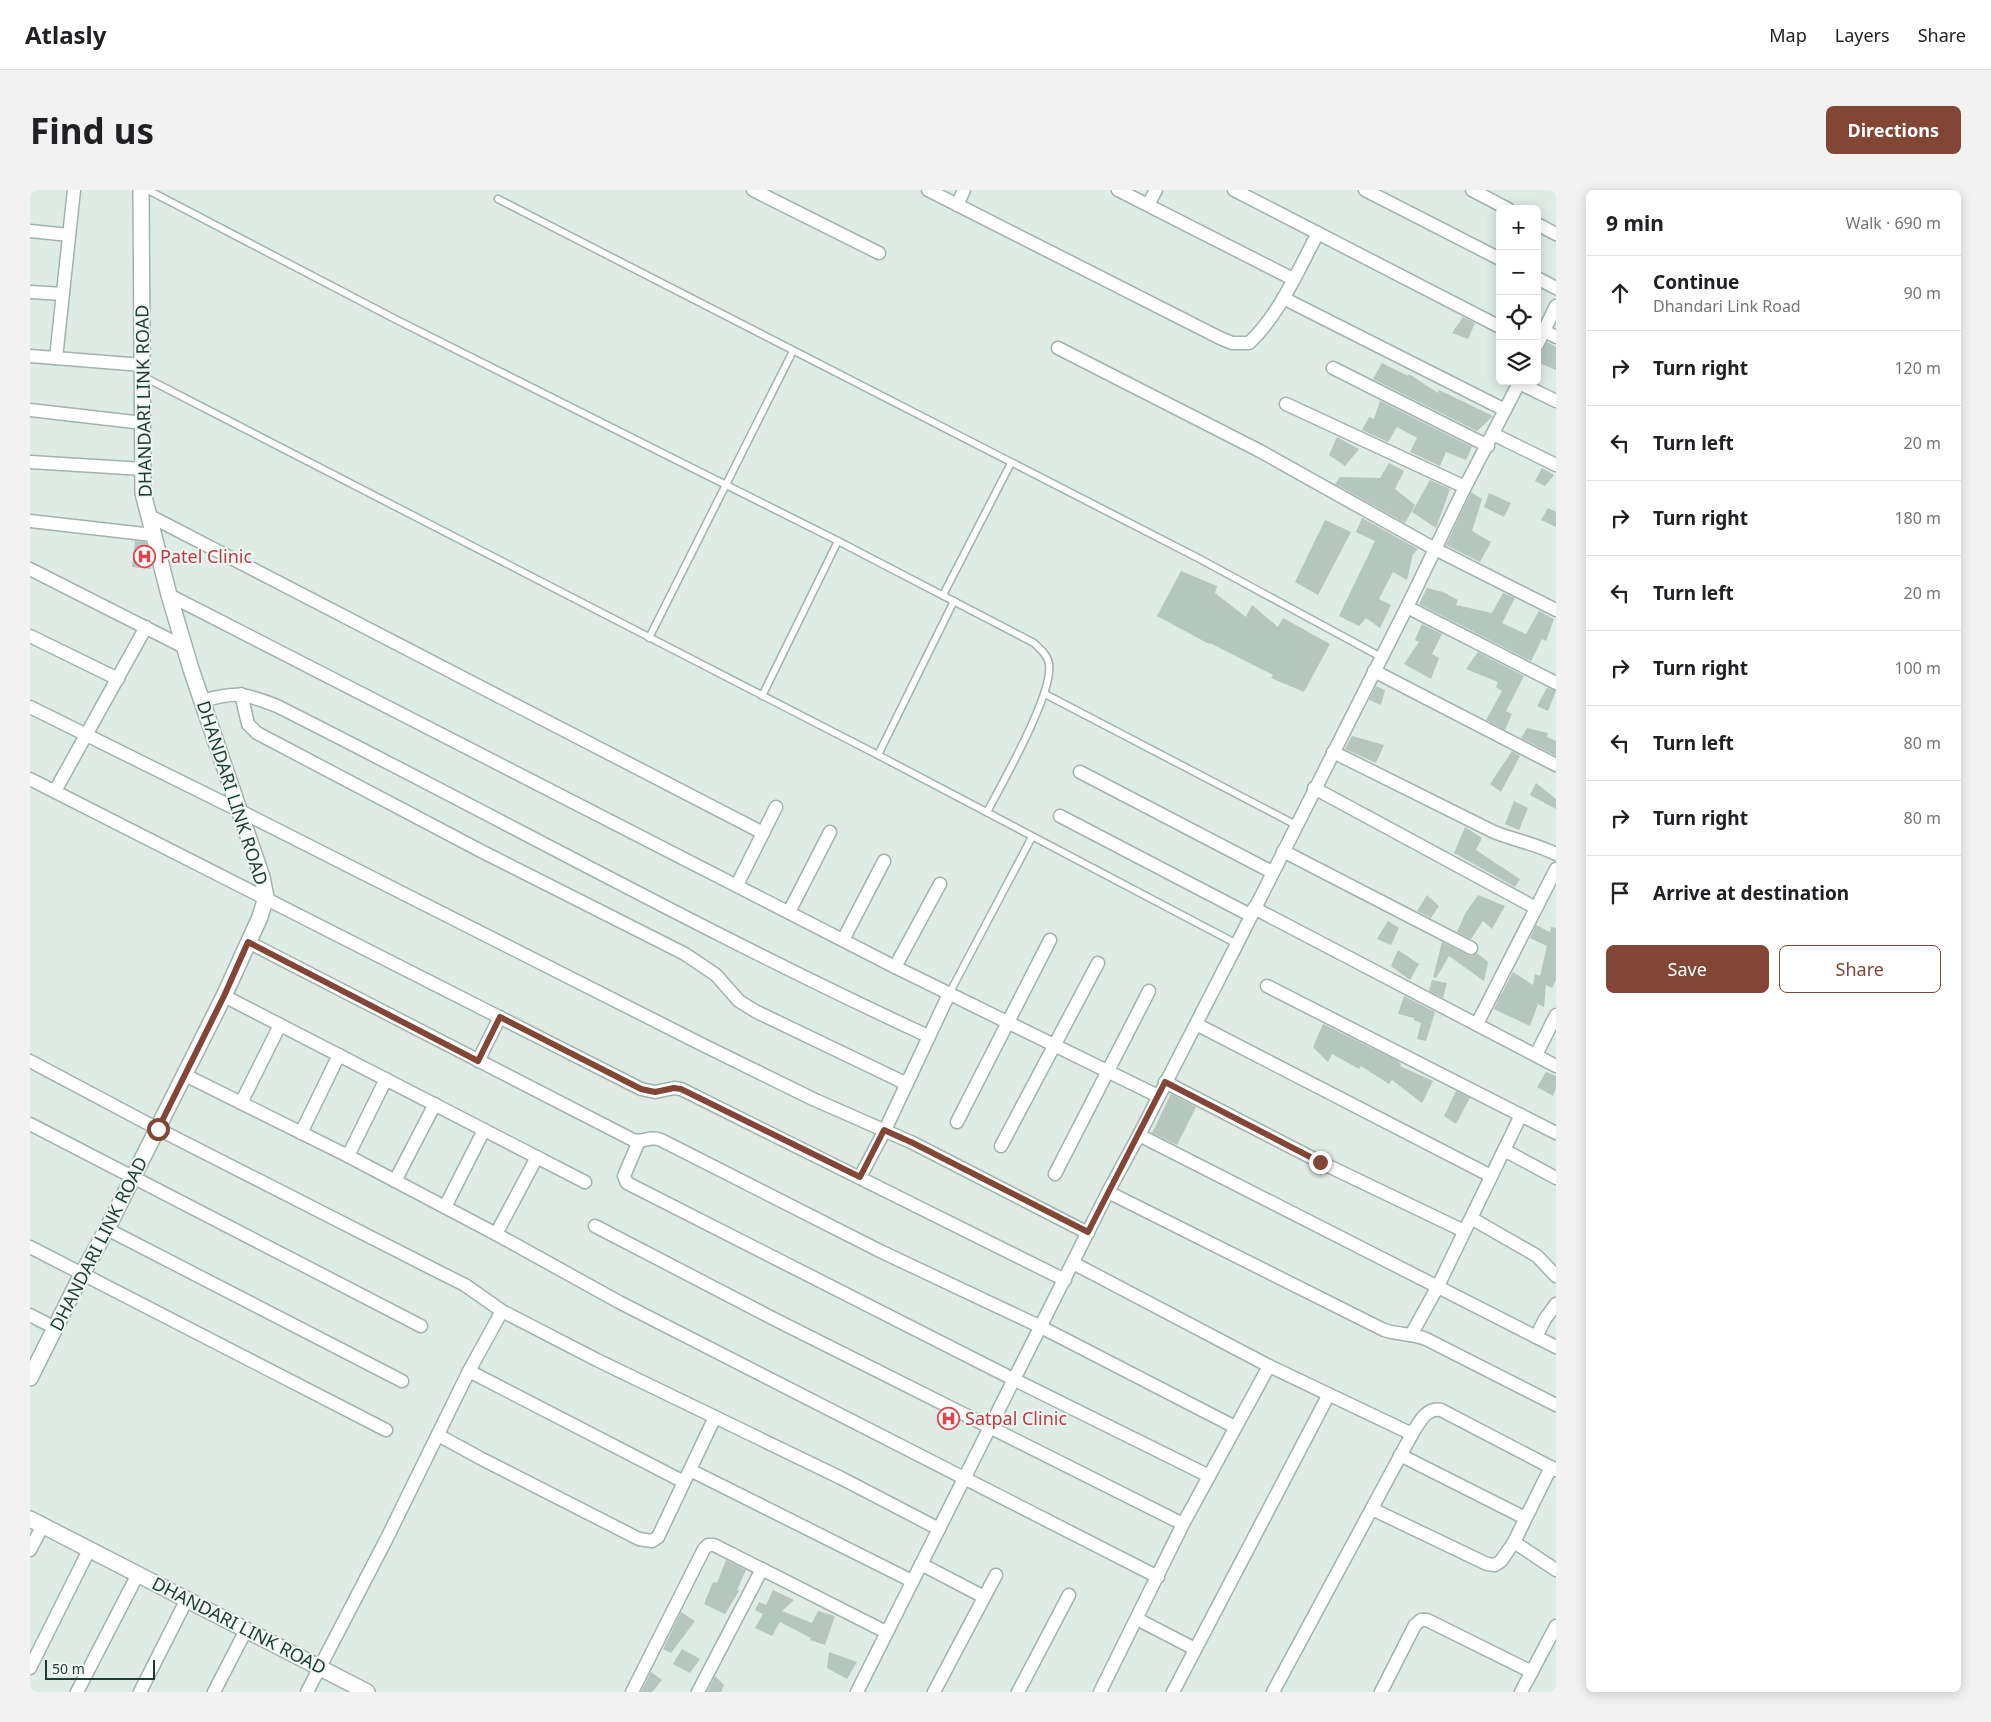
<!DOCTYPE html>
<meta charset="utf-8">
<style>
:root{--surface:#fff;--page:#f2f2f2;--text:#202124;--muted:#757577;--line:#e0e0e0;--accent:#824637}
body{margin:0;font-family:"Noto Sans",sans-serif;background:var(--page);color:var(--text)}
.controls{position:absolute;right:15px;top:15px;display:grid;overflow:hidden;border-radius:8px;box-shadow:0 2px 12px #0003}
.controls button{width:45px;height:45px;display:grid;place-items:center;padding:0;border:0;border-bottom:1px solid var(--line);background:var(--surface);color:var(--text);font:25px sans-serif}
.scale{position:absolute;left:15px;bottom:12px;width:110px;box-sizing:border-box;padding-left:5px;border:2px solid #1f3c33;border-top:0;font-size:14px;line-height:18px;white-space:nowrap;color:#1f3c33;-webkit-text-stroke:4px #eff8f3;paint-order:stroke}
.stop{position:absolute;width:15px;height:15px;margin:-11px;border:4px solid #824637;border-radius:50%;background:#fff}
.stop.end{background:#824637;border-color:#fff;box-shadow:0 1px 5px #0008}
.list{margin:0;padding:0;list-style:none}
h2{display:flex;justify-content:space-between;align-items:center;height:65px;margin:0;padding:0 20px;font-size:21px}
h2 small{font-size:16px;font-weight:400;color:var(--muted)}
.list li{display:grid;grid-template-columns:32px 1fr auto;gap:15px;align-items:center;box-sizing:border-box;height:75px;padding:0 20px;border-top:1px solid var(--line)}
.list b{display:block;font-size:19px;white-space:nowrap}
.list p{margin:0;font-size:16px;white-space:nowrap;color:var(--muted)}
.list em{font-size:16px;font-style:normal;color:var(--muted)}
.actions{display:flex;gap:10px;padding:15px 20px}
.actions a{flex:1;padding:11px 0;border:1px solid var(--accent);border-radius:8px;text-align:center;font-size:18px;color:var(--accent)}
.actions .main{background:var(--accent);color:#fff}
.icon{flex:none;width:28px;height:28px;fill:none;stroke:currentColor;stroke-width:2;stroke-linecap:round;stroke-linejoin:round}
.map{position:relative;flex:none;width:1526px;height:1502px;overflow:hidden;border-radius:8px}
header{display:flex;align-items:center;gap:30px;box-sizing:border-box;height:70px;padding:0 25px;background:var(--surface);border-bottom:1px solid var(--line)}
header strong{font-size:24px}
nav{display:flex;gap:28px;margin-inline-start:auto;font-size:18px}
.intro{display:flex;align-items:center;justify-content:space-between;box-sizing:border-box;height:120px;padding:0 30px}
h1{margin:0;font-size:35px}
.button{padding:12px 22px;border-radius:8px;background:var(--accent);color:#fff;font-size:18px;font-weight:700}
main{display:flex;gap:30px;padding:0 30px}
aside{flex:1;background:var(--surface);border-radius:8px;box-shadow:0 2px 12px #0003}
.map>svg:first-child{display:block}
.building{fill:#b4c6be}
.lines{fill:none;stroke-linecap:round;stroke-linejoin:round}
.service-casing{stroke:#a2b3ac;stroke-width:9}
.minor-casing{stroke:#a2b3ac;stroke-width:15}
.tertiary-casing{stroke:#a2b3ac;stroke-width:18}
.service{stroke:#fff;stroke-width:6}
.minor{stroke:#fff;stroke-width:12}
.tertiary{stroke:#fff;stroke-width:15}
.route{stroke:#824637;stroke-width:6}
.labels{text-anchor:middle;stroke-width:4;stroke-linejoin:round;paint-order:stroke}
.street-label{font-size:18px;fill:#1f3c33;stroke:#eff8f3}
.health-label{font-size:18px;fill:#be3a42;stroke:#eff8f3;text-anchor:start}
</style>
<header>
<strong>Atlasly</strong>
<nav><a>Map</a><a>Layers</a><a>Share</a></nav>
</header>
<div class="intro"><h1>Find us</h1><a class="button">Directions</a></div>
<main>
<div class="map">
<svg width="1526" height="1502" viewBox="0 0 1526 1502">
<rect width="100%" height="100%" fill="#dfebe5"/>
<g class="building">
<polygon points="1433,127 1445,133 1438,149 1422,143"/>
<polygon points="1517,152 1526,157 1526,180 1507,172 1507,163 1512,161"/>
<polygon points="1352,173 1378,186 1379,184 1408,203 1409,200 1463,226 1447,241 1343,189"/>
<polygon points="1350,211 1442,257 1436,270 1416,262 1410,276 1380,262 1387,248 1367,237 1358,252 1332,240 1339,227 1344,229"/>
<polygon points="1307,247 1329,259 1315,276 1299,265"/>
<polygon points="1359,273 1374,281 1365,299 1385,315 1375,333 1305,294 1310,287 1350,288"/>
<polygon points="1512,278 1524,285 1515,296 1505,291"/>
<polygon points="1400,290 1420,299 1406,338 1382,322"/>
<polygon points="1441,302 1452,309 1442,341 1461,352 1450,372 1416,355"/>
<polygon points="1459,303 1481,313 1474,327 1454,317"/>
<polygon points="1518,318 1526,322 1526,337 1511,330"/>
<polygon points="1332,328 1388,359 1383,364 1377,390 1363,382 1349,409 1361,415 1350,438 1336,428 1329,436 1309,426 1345,351 1326,342"/>
<polygon points="1295,330 1321,342 1288,405 1265,392"/>
<polygon points="105,351 116,352 121,379 102,377"/>
<polygon points="1151,381 1187,396 1185,403 1216,427 1222,415 1248,437 1253,428 1300,454 1274,502 1241,488 1243,485 1180,453 1179,454 1127,426"/>
<polygon points="1397,398 1413,402 1428,410 1426,415 1462,423 1473,403 1485,408 1472,433 1496,444 1509,421 1524,429 1516,451 1512,449 1501,471 1389,414"/>
<polygon points="1392,434 1412,444 1402,464 1409,468 1401,489 1374,474 1389,452 1385,450"/>
<polygon points="1448,462 1494,486 1476,521 1482,524 1475,540 1456,530 1472,501 1466,497 1468,492 1436,479"/>
<polygon points="1346,496 1355,500 1351,515 1339,510"/>
<polygon points="1517,498 1526,501 1518,521 1507,516"/>
<polygon points="1497,538 1518,543 1517,547 1526,551 1526,566 1491,548"/>
<polygon points="1322,546 1354,555 1346,573 1315,559"/>
<polygon points="1482,561 1490,566 1471,602 1460,594"/>
<polygon points="1506,593 1526,609 1526,619 1500,605"/>
<polygon points="1484,611 1498,618 1489,640 1475,634"/>
<polygon points="1435,637 1452,648 1446,660 1490,689 1485,697 1424,663"/>
<polygon points="1397,705 1409,716 1401,728 1387,721"/>
<polygon points="1448,705 1475,716 1462,739 1453,731 1441,749 1427,742 1436,722"/>
<polygon points="1358,731 1369,738 1361,755 1347,749"/>
<polygon points="1506,735 1520,742 1521,737 1526,738 1526,790 1522,798 1516,795 1514,817 1508,814 1500,836 1464,819 1471,804 1474,804 1472,803 1483,782 1503,795 1505,784 1510,786 1517,756 1500,748"/>
<polygon points="1412,752 1438,765 1442,766 1447,763 1458,772 1454,791 1419,766 1406,788 1403,787"/>
<polygon points="1368,760 1389,774 1380,790 1361,776"/>
<polygon points="1402,790 1417,793 1413,808 1399,801"/>
<polygon points="1374,806 1405,822 1396,851 1387,849 1391,833 1384,830 1384,828 1368,824"/>
<polygon points="1293,834 1366,870 1371,874 1370,876 1403,891 1392,913 1362,890 1359,894 1331,876 1329,879 1302,864 1298,872 1283,857"/>
<polygon points="1516,882 1526,886 1526,898 1523,906 1507,897"/>
<polygon points="1426,901 1440,908 1426,934 1414,926"/>
<polygon points="1141,904 1166,917 1147,955 1122,943"/>
<polygon points="696,1370 716,1380 707,1400 709,1401 695,1424 674,1414 683,1392 687,1393"/>
<polygon points="743,1400 764,1410 752,1421 782,1433 788,1421 805,1426 795,1455 780,1450 781,1448 750,1432 742,1446 725,1438 733,1424 725,1420 729,1412 736,1415"/>
<polygon points="651,1422 665,1431 641,1463 633,1459"/>
<polygon points="652,1459 670,1469 660,1483 643,1474"/>
<polygon points="799,1462 827,1472 817,1489 797,1478"/>
<polygon points="621,1482 632,1490 622,1502 611,1502"/>
<polygon points="685,1486 694,1495 691,1502 677,1502"/>
</g>
<g class="lines">
<defs>
<g id="service">
<path d="M118 0 365 129 808 351 1004 453C1010 459 1018 465 1019 474 1024 502 972 594 957 622"/>
<polyline points="468,9 1168,368 1351,467"/>
<polyline points="114,187 848,565 1207,754"/>
<polyline points="913,405 981,273"/>
<polyline points="619,448 763,161"/>
<polyline points="1015,504 1266,635"/>
<polyline points="732,506 808,351"/>
<polyline points="848,565 924,411"/>
<polyline points="919,804 1002,647"/>
</g>
<g id="minor">
<polyline points="723,0 849,63"/>
<path d="M898 0 1190 148 1202 153H1219C1250 124 1268 80 1288 43"/>
<polyline points="1088,0 1263,89"/>
<polyline points="1204,0 1470,137"/>
<polyline points="1335,0 1470,69"/>
<polyline points="1442,0 1478,19"/>
<polyline points="927,15 934,0"/>
<polyline points="1118,15 1126,0"/>
<polyline points="1507,34 1526,44"/>
<polyline points="0,41 39,45"/>
<polyline points="1507,88 1526,98"/>
<polyline points="0,102 33,104"/>
<polyline points="1253,108 1475,220"/>
<polyline points="1514,141 1526,147"/>
<polyline points="1507,155 1526,116"/>
<polyline points="1028,158 1230,261 1405,359 1526,420"/>
<polyline points="0,166 112,175"/>
<polyline points="26,168 44,0"/>
<polyline points="1303,178 1458,256"/>
<polyline points="1489,193 1526,211"/>
<polyline points="1256,214 1435,297"/>
<polyline points="0,220 113,233"/>
<polyline points="1463,244 1526,275"/>
<polyline points="0,272 113,279"/>
<polyline points="118,325 733,643"/>
<polyline points="0,331 123,345"/>
<polyline points="0,379 154,457"/>
<polyline points="139,405 865,777 1128,906"/>
<polyline points="1377,417 1526,493"/>
<polyline points="0,446 88,489"/>
<polyline points="1344,481 1526,575"/>
<polyline points="211,504 218,534 227,543 451,661 655,764 686,785 709,811 725,821 875,893"/>
<path d="M172 511C206 501 214 503 247 516 464 625 677 744 898 846"/>
<polyline points="0,517 210,621 673,855 783,909 883,953 1058,1043"/>
<path d="M1303 562 1464 642C1484 650 1506 654 1526 664"/>
<polyline points="1050,582 1242,682"/>
<polyline points="0,589 611,899 625,902 644,898 651,899 1035,1090"/>
<polyline points="1284,598 1506,718"/>
<polyline points="25,601 116,437"/>
<polyline points="1030,626 1220,725"/>
<polyline points="1253,661 1441,758"/>
<polyline points="707,695 746,617"/>
<polyline points="1224,718 1526,876"/>
<polyline points="759,722 800,642"/>
<polyline points="813,750 854,671"/>
<path d="M218 752 603 950C615 953 619 945 631 950L850 1061 1011 1137 1205 1237"/>
<polyline points="865,777 910,694"/>
<polyline points="1237,796 1526,943"/>
<polyline points="194,806 555,992"/>
<polyline points="1166,834 1461,986"/>
<polyline points="1447,834 1526,679"/>
<polyline points="1506,865 1526,825"/>
<polyline points="0,871 128,939 411,1083 435,1095 472,1121 567,1170 811,1288 909,1339"/>
<polyline points="448,871 470,827"/>
<polyline points="155,885 318,966 466,1044 589,1112 1128,1387"/>
<polyline points="1135,892 1290,972 1434,1041"/>
<polyline points="211,913 250,835"/>
<polyline points="927,932 1020,750"/>
<polyline points="0,934 391,1136"/>
<polyline points="271,943 309,865"/>
<polyline points="1109,945 1526,1157"/>
<polyline points="609,951 594,986 597,993 985,1190 1179,1286"/>
<polyline points="971,956 1068,773"/>
<polyline points="1474,960 1526,988"/>
<polyline points="318,966 356,889"/>
<polyline points="1025,984 1119,801"/>
<polyline points="830,987 855,940 919,804"/>
<polyline points="365,991 405,914"/>
<path d="M1078 1002 1354 1140C1368 1145 1382 1143 1396 1149L1526 1215"/>
<polyline points="415,1017 454,940"/>
<polyline points="1441,1028 1507,1066 1526,1086"/>
<polyline points="565,1036 746,1130 1153,1334"/>
<polyline points="77,1039 372,1191"/>
<polyline points="466,1044 507,967"/>
<polyline points="0,1057 356,1240"/>
<polyline points="1043,1073 1239,1176 1382,1244"/>
<polyline points="0,1125 25,1138"/>
<polyline points="1381,1145 1407,1098 1491,925"/>
<polyline points="1506,1147 1515,1129 1526,1114"/>
<polyline points="439,1181 654,1292"/>
<polyline points="408,1245 452,1269 609,1349 622,1351 628,1347 685,1227"/>
<polyline points="1370,1265 1495,1328"/>
<polyline points="660,1280 882,1391"/>
<polyline points="1342,1319 1457,1374 1465,1375 1471,1371 1484,1352 1521,1277"/>
<polyline points="1484,1352 1526,1380"/>
<polyline points="0,1360 13,1335"/>
<polyline points="891,1374 954,1407"/>
<polyline points="1107,1429 1165,1459"/>
<polyline points="0,1478 59,1360"/>
<polyline points="47,1502 108,1384"/>
<polyline points="110,1502 157,1409"/>
<polyline points="184,1502 216,1440"/>
<polyline points="277,1502 357,1348 439,1181 472,1121"/>
<polyline points="602,1502 674,1359 678,1355 684,1355 856,1442"/>
<polyline points="668,1502 732,1379"/>
<polyline points="827,1502 1078,1002 1109,945 1207,754 1377,417 1435,297 1490,191"/>
<polyline points="904,1502 966,1385"/>
<polyline points="988,1502 1039,1405"/>
<polyline points="1070,1502 1153,1334 1239,1176"/>
<polyline points="1143,1502 1298,1206"/>
<path d="M1243 1502 1382 1244C1389 1233 1396 1217 1411 1220L1526 1280"/>
<polyline points="1351,1502 1385,1435 1391,1430 1397,1430 1502,1482"/>
<polyline points="1491,1502 1526,1436"/>
</g>
<g id="tertiary">
<polyline points="0,1188 52,1084 77,1039 194,806 230,727 236,707 232,687 161,479 139,405 113,303 111,0"/>
<polyline points="0,1329 337,1502"/>
</g>
</defs>
<use href="#service" class="service-casing"/>
<use href="#minor" class="minor-casing"/>
<use href="#tertiary" class="tertiary-casing"/>
<use href="#service" class="service"/>
<use href="#minor" class="minor"/>
<use href="#tertiary" class="tertiary"/>
</g>
<g class="lines">
<polyline class="route" points="128,939 194,806 218,752 448,871 470,827 611,899 625,902 644,898 651,899 830,987 854,940 883,953 1058,1042 1135,892 1290,972"/>
</g>
<defs>
<symbol id="hospital-ring" viewBox="-11 -11 22 22"><circle r="9.5" fill="#eff8f3" stroke="#e0444e" stroke-width="1.5"/><path d="M-5-5h3v3.5h4V-5h3V5h-3V1.5h-4V5h-3Z" fill="#e0444e"/></symbol>
</defs>
<g fill-rule="evenodd">
<use href="#hospital-ring" x="102" y="354" width="25" height="25"/>
<use href="#hospital-ring" x="906" y="1216" width="25" height="25"/>
</g>
<g class="labels">
<g class="street-label">
<text transform="translate(114 211) rotate(-91)" y="6">DHANDARI LINK ROAD</text>
<text transform="translate(202 603) rotate(72)" y="6">DHANDARI LINK ROAD</text>
<text transform="translate(69 1054) rotate(-63)" y="6">DHANDARI LINK ROAD</text>
<text transform="translate(209 1436) rotate(27)" y="6">DHANDARI LINK ROAD</text>
</g>
<g class="health-label">
<text x="130" y="373">Patel Clinic</text>
<text x="935" y="1235">Satpal Clinic</text>
</g>
</g>
</svg>
<div class="controls">
<button>+</button>
<button>−</button>
<button><svg class="icon" aria-label="locate" viewBox="0 0 24 24"><circle cx="12" cy="12" r="6"/><path d="M12 2v4M12 18v4M2 12h4M18 12h4"/></svg></button>
<button><svg class="icon" aria-label="layers" viewBox="0 0 24 24"><path d="M12 4l9 5-9 5-9-5zM3 14l9 5 9-5"/></svg></button>
</div>
<div class="scale">50 m</div>
<div class="stop" style="left:128px;top:939px"></div>
<div class="stop end" style="left:1290px;top:972px"></div>
</div>
<aside>
<h2>9 min<small>Walk · 690 m</small></h2>
<ul class="list">
<li><svg class="icon" aria-label="ahead" viewBox="0 0 24 24"><path d="M12 20V5M6 11l6-6 6 6"/></svg><div><b>Continue</b><p>Dhandari Link Road</p></div><em>90 m</em></li>
<li><svg class="icon" aria-label="right" viewBox="0 0 24 24"><path d="M7 20v-9h11M14 6l5 5-5 5"/></svg><div><b>Turn right</b></div><em>120 m</em></li>
<li><svg class="icon" aria-label="left" viewBox="0 0 24 24"><path d="M17 20v-9H6M10 6l-5 5 5 5"/></svg><div><b>Turn left</b></div><em>20 m</em></li>
<li><svg class="icon" aria-label="right" viewBox="0 0 24 24"><path d="M7 20v-9h11M14 6l5 5-5 5"/></svg><div><b>Turn right</b></div><em>180 m</em></li>
<li><svg class="icon" aria-label="left" viewBox="0 0 24 24"><path d="M17 20v-9H6M10 6l-5 5 5 5"/></svg><div><b>Turn left</b></div><em>20 m</em></li>
<li><svg class="icon" aria-label="right" viewBox="0 0 24 24"><path d="M7 20v-9h11M14 6l5 5-5 5"/></svg><div><b>Turn right</b></div><em>100 m</em></li>
<li><svg class="icon" aria-label="left" viewBox="0 0 24 24"><path d="M17 20v-9H6M10 6l-5 5 5 5"/></svg><div><b>Turn left</b></div><em>80 m</em></li>
<li><svg class="icon" aria-label="right" viewBox="0 0 24 24"><path d="M7 20v-9h11M14 6l5 5-5 5"/></svg><div><b>Turn right</b></div><em>80 m</em></li>
<li><svg class="icon" aria-label="arrive" viewBox="0 0 24 24"><path d="M6 21V4h12l-3 4 3 4H6"/></svg><div><b>Arrive at destination</b></div></li>
</ul>
<div class="actions"><a class="main">Save</a><a>Share</a></div>
</aside>
</main>
